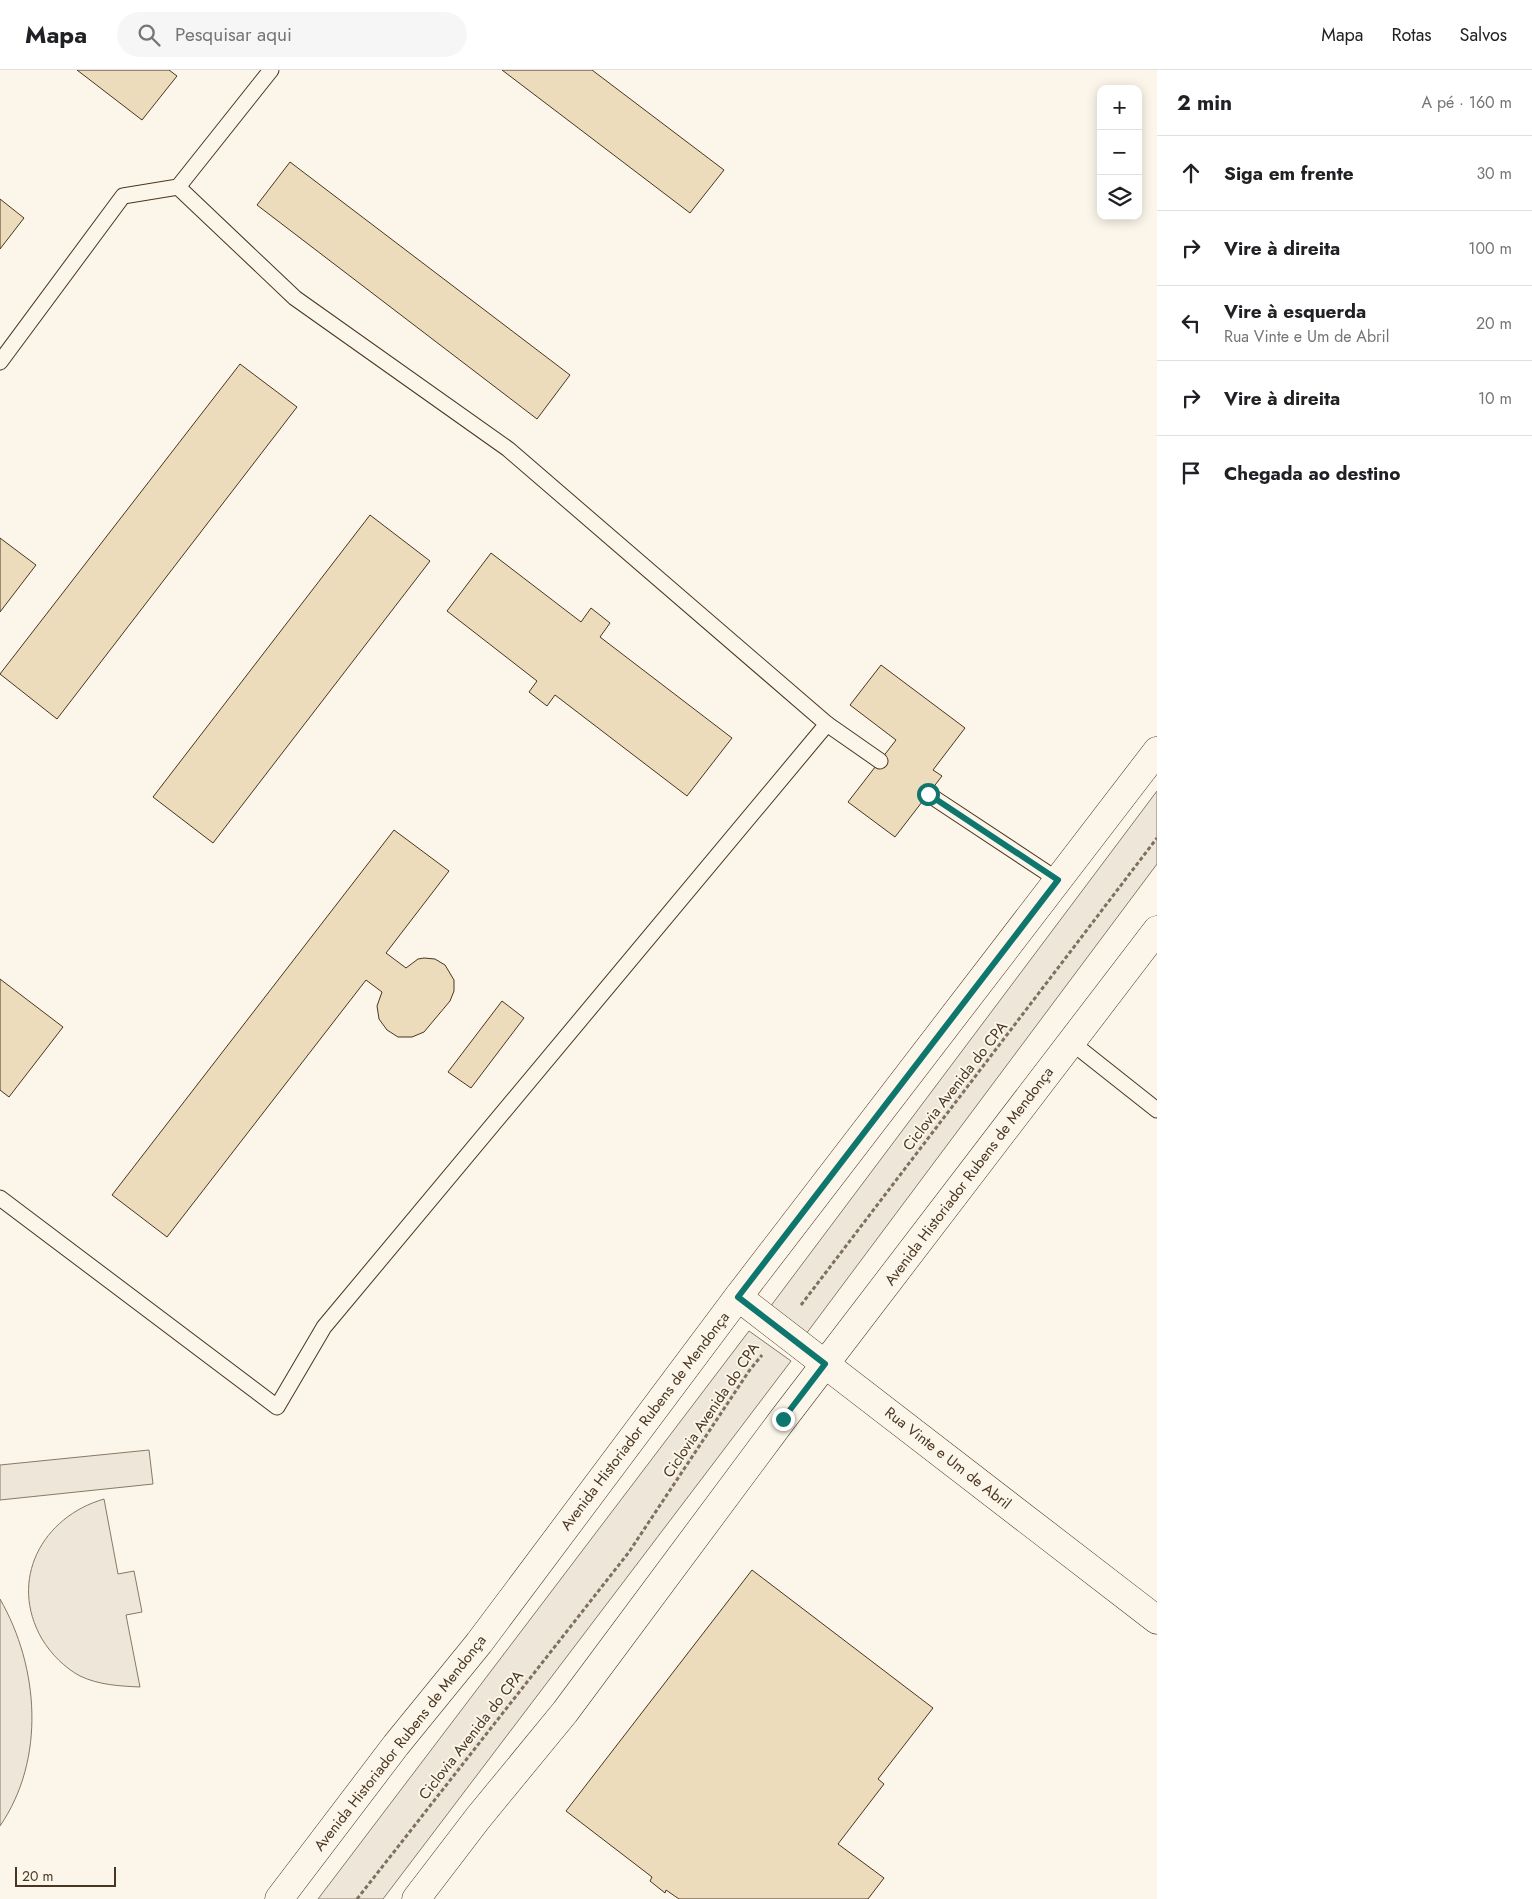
<!DOCTYPE html>
<html lang="pt">
<meta charset="utf-8">
<style>
:root{--surface:#fff;--page:#f6f6f6;--text:#202124;--muted:#757577;--line:#e0e0e0}
body{margin:0;font-family:Jost,sans-serif;background:var(--page);color:var(--text)}
.controls{position:absolute;right:15px;top:15px;display:grid;overflow:hidden;border-radius:10px;box-shadow:0 2px 12px #0003}
.controls button{width:45px;height:45px;display:grid;place-items:center;padding:0;border:0;border-bottom:1px solid var(--line);background:var(--surface);color:var(--text);font:25px sans-serif}
.scale{position:absolute;left:15px;bottom:12px;width:101px;box-sizing:border-box;padding-left:5px;border:2px solid #4a3520;border-top:0;font-size:14px;line-height:18px;white-space:nowrap;color:#4a3520;-webkit-text-stroke:4px #fbf6e9;paint-order:stroke}
.stop{position:absolute;width:15px;height:15px;margin:-11px;border:4px solid #0f766e;border-radius:50%;background:#fff}
.stop.end{background:#0f766e;border-color:#fff;box-shadow:0 1px 5px #0008}
.list{margin:0;padding:0;list-style:none}
h2{display:flex;justify-content:space-between;align-items:center;height:65px;margin:0;padding:0 20px;font-size:21px}
h2 small{font-size:16px;font-weight:400;color:var(--muted)}
.list li{display:grid;grid-template-columns:32px 1fr auto;gap:15px;align-items:center;box-sizing:border-box;height:75px;padding:0 20px;border-top:1px solid var(--line)}
.list b{display:block;font-size:19px;white-space:nowrap}
.list p{margin:0;font-size:16px;white-space:nowrap;color:var(--muted)}
.list em{font-size:16px;font-style:normal;color:var(--muted)}
.icon{flex:none;width:28px;height:28px;fill:none;stroke:currentColor;stroke-width:2;stroke-linecap:round;stroke-linejoin:round}
.map{position:relative;flex:none;width:1157px;height:1829px;overflow:hidden}
header{display:flex;align-items:center;gap:30px;box-sizing:border-box;height:70px;padding:0 25px;background:var(--surface);border-bottom:1px solid var(--line)}
header strong{font-size:24px}
nav{display:flex;gap:28px;margin-inline-start:auto;font-size:18px}
.search{width:350px;height:45px;background:var(--page);display:flex;align-items:center;gap:12px;box-sizing:border-box;padding:0 18px;border-radius:28px;color:var(--muted);font-size:19px}
main{display:flex}
aside{flex:1;background:var(--surface)}
.map>svg:first-child{display:block}
.green{fill:#ede6d9;stroke:#887966}
.building{fill:#ecdcbc;stroke:#4a3520}
.lines{fill:none;stroke-linecap:round;stroke-linejoin:round}
.lane-casing{stroke:#4a3520;stroke-width:17}
.street-casing{stroke:#4a3520;stroke-width:29}
.secondary-casing{stroke:#4a3520;stroke-width:29}
.path{stroke:#7f6f5c;stroke-width:3;stroke-dasharray:4 2.5;stroke-linecap:butt}
.lane{stroke:#fbf6e9;stroke-width:15}
.street{stroke:#fbf6e9;stroke-width:28}
.secondary{stroke:#fbf6e9;stroke-width:28}
.route{stroke:#0f766e;stroke-width:6}
.labels{text-anchor:middle;stroke-width:4;stroke-linejoin:round;paint-order:stroke}
.street-label{font-size:15px;fill:#4a3520;stroke:#fbf6e9}
</style>
<header>
<strong>Mapa</strong>
<div class="search"><svg class="icon" aria-label="search" viewBox="0 0 24 24"><circle cx="10" cy="10" r="6"/><path d="M15 15l6 6"/></svg>Pesquisar aqui</div>
<nav><a>Mapa</a><a>Rotas</a><a>Salvos</a></nav>
</header>
<main>
<div class="map">
<svg width="1157" height="1829" viewBox="0 0 1157 1829">
<rect width="100%" height="100%" fill="#fbf6e9"/>
<g class="green">
<polygon points="1157,721 1157,794 806,1264 770,1237"/>
<polygon points="749,1261 791,1291 383,1829 318,1829"/>
<polygon points="149,1380 153,1414 0,1430 0,1395"/>
<path d="M104 1429 118 1504 134 1501 142 1542 126 1545 140 1617C119 1616 99 1615 80 1606 65 1598 51 1584 42 1569 8 1510 42 1447 104 1429Z"/>
<path d="M0 1529C39 1597 46 1689 0 1756Z"/>
</g>
<g class="building">
<polygon points="77,0 169,0 177,6 142,50"/>
<polygon points="502,0 592,0 724,100 690,143"/>
<polygon points="290,92 570,305 537,349 257,135"/>
<polygon points="0,129 24,148 0,179"/>
<polygon points="240,294 297,337 57,649 0,604"/>
<polygon points="370,445 430,491 213,773 153,727"/>
<polygon points="0,468 36,495 0,542"/>
<polygon points="491,483 581,552 591,538 610,553 600,567 732,668 687,726 555,625 547,636 529,622 537,611 447,541"/>
<polygon points="881,595 965,658 933,700 942,706 895,767 848,732 896,670 850,635"/>
<polygon points="394,760 449,801 386,883 406,898 418,889 424,888 435,889 445,895 454,910 454,921 450,931 424,962 412,967 398,967 387,960 379,949 377,936 382,922 366,910 167,1167 112,1125"/>
<polygon points="0,909 63,957 9,1027 0,1020"/>
<polygon points="502,931 524,948 471,1018 448,1002"/>
<polygon points="752,1500 933,1638 878,1709 884,1714 838,1774 884,1808 868,1829 679,1829 666,1820 665,1823 650,1811 652,1807 566,1741"/>
</g>
<g class="lines">
<defs>
<g id="lane">
<polyline points="0,292 123,126 178,117 271,0"/>
<polyline points="827,654 880,691"/>
<polyline points="928,724 1058,810"/>
<polyline points="1071,972 1157,1040"/>
<polyline points="0,1128 277,1337 324,1257 827,654 508,379 295,228 178,117"/>
</g>
<polyline id="street" points="738,1227 1157,1550"/>
<g id="secondary">
<polyline points="279,1829 396,1675 479,1573 738,1227 1157,681"/>
<polyline points="416,1829 478,1748 565,1642 783,1349 1157,860"/>
</g>
</defs>
<use href="#lane" class="lane-casing"/>
<use href="#street" class="street-casing"/>
<use href="#secondary" class="secondary-casing"/>
<g class="path">
<polyline points="801,1235 1157,768"/>
<polyline points="357,1829 629,1482 749,1301 762,1285"/>
</g>
<use href="#lane" class="lane"/>
<use href="#street" class="street"/>
<use href="#secondary" class="secondary"/>
</g>
<g class="lines">
<polyline class="route" points="783,1349 825,1294 738,1227 1058,810 928,724"/>
</g>
<g class="labels">
<g class="street-label">
<text transform="translate(955 1016) rotate(-52)" y="5">Ciclovia Avenida do CPA</text>
<text transform="translate(969 1106) rotate(-53)" y="5">Avenida Historiador Rubens de Mendonça</text>
<text transform="translate(711 1340) rotate(-56)" y="5">Ciclovia Avenida do CPA</text>
<text transform="translate(645 1351) rotate(-53)" y="5">Avenida Historiador Rubens de Mendonça</text>
<text transform="translate(948 1388) rotate(38)" y="5">Rua Vinte e Um de Abril</text>
<text transform="translate(471 1665) rotate(-52)" y="5">Ciclovia Avenida do CPA</text>
<text transform="translate(400 1673) rotate(-52)" y="5">Avenida Historiador Rubens de Mendonça</text>
</g>
</g>
</svg>
<div class="controls">
<button>+</button>
<button>−</button>
<button><svg class="icon" aria-label="layers" viewBox="0 0 24 24"><path d="M12 4l9 5-9 5-9-5zM3 14l9 5 9-5"/></svg></button>
</div>
<div class="scale">20 m</div>
<div class="stop" style="left:928px;top:724px"></div>
<div class="stop end" style="left:783px;top:1349px"></div>
</div>
<aside>
<h2>2 min<small>A pé · 160 m</small></h2>
<ul class="list">
<li><svg class="icon" aria-label="ahead" viewBox="0 0 24 24"><path d="M12 20V5M6 11l6-6 6 6"/></svg><div><b>Siga em frente</b></div><em>30 m</em></li>
<li><svg class="icon" aria-label="right" viewBox="0 0 24 24"><path d="M7 20v-9h11M14 6l5 5-5 5"/></svg><div><b>Vire à direita</b></div><em>100 m</em></li>
<li><svg class="icon" aria-label="left" viewBox="0 0 24 24"><path d="M17 20v-9H6M10 6l-5 5 5 5"/></svg><div><b>Vire à esquerda</b><p>Rua Vinte e Um de Abril</p></div><em>20 m</em></li>
<li><svg class="icon" aria-label="right" viewBox="0 0 24 24"><path d="M7 20v-9h11M14 6l5 5-5 5"/></svg><div><b>Vire à direita</b></div><em>10 m</em></li>
<li><svg class="icon" aria-label="arrive" viewBox="0 0 24 24"><path d="M6 21V4h12l-3 4 3 4H6"/></svg><div><b>Chegada ao destino</b></div></li>
</ul>
</aside>
</main>
